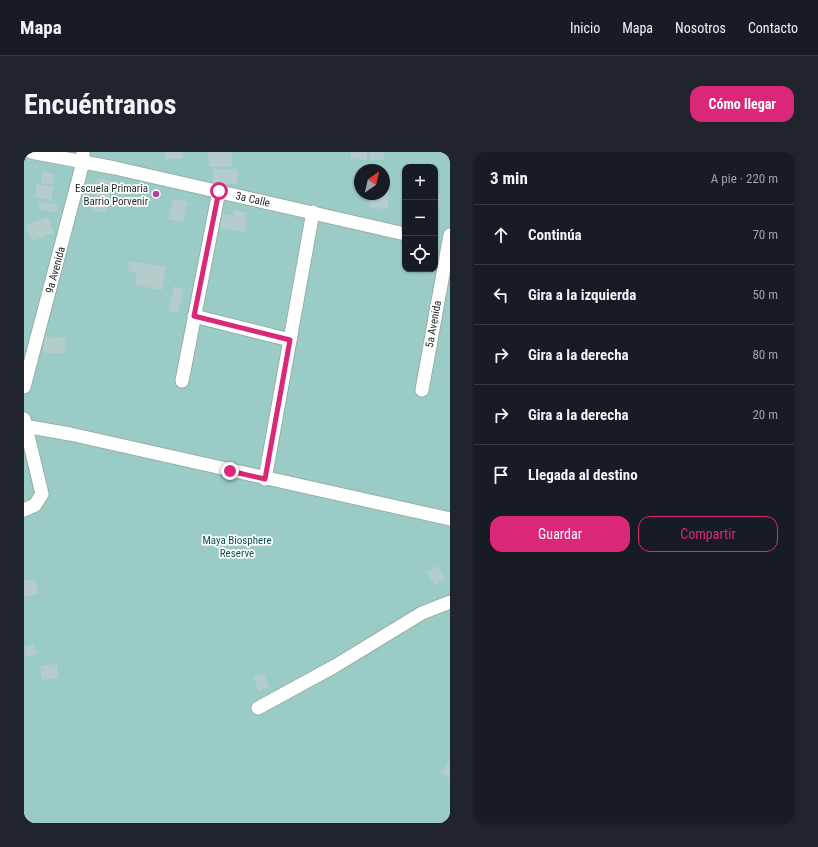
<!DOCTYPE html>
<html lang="es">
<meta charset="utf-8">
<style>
:root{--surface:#171b24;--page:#20242c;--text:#f1f3f6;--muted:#9ea1a6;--line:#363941;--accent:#db2777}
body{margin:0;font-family:"Roboto Condensed",sans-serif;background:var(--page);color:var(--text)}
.controls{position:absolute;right:12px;top:12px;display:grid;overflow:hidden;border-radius:8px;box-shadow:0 1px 3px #0004}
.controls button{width:36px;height:36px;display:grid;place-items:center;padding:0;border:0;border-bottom:1px solid var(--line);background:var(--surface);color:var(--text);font:20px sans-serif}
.compass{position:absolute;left:330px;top:12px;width:36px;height:36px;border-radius:50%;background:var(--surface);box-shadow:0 1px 3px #0004;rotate:34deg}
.stop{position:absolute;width:12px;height:12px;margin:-9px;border:3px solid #db2777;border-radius:50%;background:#fff}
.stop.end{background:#db2777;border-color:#fff;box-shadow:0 1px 4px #0008}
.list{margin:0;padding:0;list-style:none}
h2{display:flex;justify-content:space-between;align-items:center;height:52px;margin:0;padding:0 16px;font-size:17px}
h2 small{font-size:13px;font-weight:400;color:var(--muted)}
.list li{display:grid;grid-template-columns:26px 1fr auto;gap:12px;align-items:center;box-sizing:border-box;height:60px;padding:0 16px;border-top:1px solid var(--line)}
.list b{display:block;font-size:15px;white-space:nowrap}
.list em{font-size:13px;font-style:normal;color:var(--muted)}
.actions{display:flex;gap:8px;padding:12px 16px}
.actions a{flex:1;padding:9px 0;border:1px solid var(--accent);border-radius:12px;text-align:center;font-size:14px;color:var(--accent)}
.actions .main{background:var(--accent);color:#fff}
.icon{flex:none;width:22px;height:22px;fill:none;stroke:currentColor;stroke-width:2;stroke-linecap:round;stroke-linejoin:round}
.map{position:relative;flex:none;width:426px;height:671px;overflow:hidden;border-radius:12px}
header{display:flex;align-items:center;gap:24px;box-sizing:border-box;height:56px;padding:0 20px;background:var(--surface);border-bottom:1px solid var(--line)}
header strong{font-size:19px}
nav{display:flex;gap:22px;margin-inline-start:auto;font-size:14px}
.intro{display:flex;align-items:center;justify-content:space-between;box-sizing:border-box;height:96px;padding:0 24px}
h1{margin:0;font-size:28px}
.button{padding:10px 18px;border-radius:12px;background:var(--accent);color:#fff;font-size:14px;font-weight:700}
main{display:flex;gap:24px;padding:0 24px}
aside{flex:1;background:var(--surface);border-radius:12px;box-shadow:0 1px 3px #0004}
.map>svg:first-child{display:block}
.green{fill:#9accc5;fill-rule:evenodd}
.building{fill:#b5cdca}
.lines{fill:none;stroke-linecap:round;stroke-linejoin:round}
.street-casing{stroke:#96aeaa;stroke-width:15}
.street{stroke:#fff;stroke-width:13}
.route{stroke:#db2777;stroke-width:5}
.poi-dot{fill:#b2419c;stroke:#fff;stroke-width:1.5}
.labels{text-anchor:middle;stroke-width:3.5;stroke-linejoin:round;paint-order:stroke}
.poi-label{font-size:11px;fill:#1e2726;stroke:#fff;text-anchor:end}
.street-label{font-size:11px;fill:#1e2726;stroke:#fff}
.park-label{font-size:11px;fill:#0a554e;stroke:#fff}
</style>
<header>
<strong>Mapa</strong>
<nav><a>Inicio</a><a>Mapa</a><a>Nosotros</a><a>Contacto</a></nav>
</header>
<div class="intro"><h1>Encuéntranos</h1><a class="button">Cómo llegar</a></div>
<main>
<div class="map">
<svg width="426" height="671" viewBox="0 0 426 671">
<rect width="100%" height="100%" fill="#e0f8f5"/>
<path class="green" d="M0 0H426V671H0ZM381 15H411V117H381ZM336 18H360V42H336Z"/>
<g class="building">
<polygon points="141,0 158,0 159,6 142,8"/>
<polygon points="184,0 208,0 208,15 185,15"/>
<polygon points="327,0 343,0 343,8 327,7"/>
<rect x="346" y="0" width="14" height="8"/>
<rect x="189" y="17" width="24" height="15"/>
<polygon points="18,20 31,22 29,32 17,31"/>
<polygon points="73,26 88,29 82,61 68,58"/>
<polygon points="13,32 29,34 28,48 11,46"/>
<polygon points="360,39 365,39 364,57 346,56 347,42 360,42"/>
<polygon points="411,41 417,42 415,55 411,55"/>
<polygon points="149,47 164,50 159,70 144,67"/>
<polygon points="16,49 34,53 32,61 14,57"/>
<polygon points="210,58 223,61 220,80 196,76 198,62 209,64"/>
<polygon points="24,65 30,81 8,89 2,73"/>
<polygon points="105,109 142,115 138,138 111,133 113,120 104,119"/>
<polygon points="150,134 160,137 154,161 144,159"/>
<polygon points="21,184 42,186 40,202 19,200"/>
<polygon points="414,414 422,427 411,433 403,420"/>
<polygon points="11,427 14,442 0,445 0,429"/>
<polygon points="10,492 13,502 2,505 0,495"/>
<polygon points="33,512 35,526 18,528 16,514"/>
<polygon points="239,521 245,535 235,539 229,525"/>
<polygon points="424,609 426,610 426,625 418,622"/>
</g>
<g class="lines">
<defs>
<g id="street">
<polyline points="7,0 91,16 381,82"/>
<polyline points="170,164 266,188"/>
<polyline points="158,229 195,39"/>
<polyline points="0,235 59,10 59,0"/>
<polyline points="398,238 426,83"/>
<polyline points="0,267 18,342 11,353 0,358"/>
<polyline points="0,274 46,282 426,367"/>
<polyline points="241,327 289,60"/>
<polyline points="234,556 311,514 398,461 426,450"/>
</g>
</defs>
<use href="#street" class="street-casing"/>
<use href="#street" class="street"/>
</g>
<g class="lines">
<polyline class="route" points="195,39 170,164 266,188 241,327 206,319"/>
</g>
<circle class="poi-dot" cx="132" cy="42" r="4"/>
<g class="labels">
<g class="poi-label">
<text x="124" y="40">Escuela Primaria<tspan x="124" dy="13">Barrio Porvenir</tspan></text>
</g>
<g class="street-label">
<text transform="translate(229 47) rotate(13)" y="4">3a Calle</text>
<text transform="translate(31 118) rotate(-75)" y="4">9a Avenida</text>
<text transform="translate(409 172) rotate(-80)" y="4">5a Avenida</text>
</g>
<g class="park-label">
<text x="213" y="392">Maya Biosphere<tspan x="213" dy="13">Reserve</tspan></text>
</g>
</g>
</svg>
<div class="controls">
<button>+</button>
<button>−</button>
<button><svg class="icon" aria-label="locate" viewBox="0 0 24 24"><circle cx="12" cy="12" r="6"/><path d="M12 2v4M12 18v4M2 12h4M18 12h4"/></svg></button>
</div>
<svg class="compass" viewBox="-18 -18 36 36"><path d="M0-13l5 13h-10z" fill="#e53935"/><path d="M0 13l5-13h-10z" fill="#9ea1a6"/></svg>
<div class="stop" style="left:195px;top:39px"></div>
<div class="stop end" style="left:206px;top:319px"></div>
</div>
<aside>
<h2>3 min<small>A pie · 220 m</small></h2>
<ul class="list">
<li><svg class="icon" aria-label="ahead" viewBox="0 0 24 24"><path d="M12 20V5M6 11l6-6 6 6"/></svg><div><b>Continúa</b></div><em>70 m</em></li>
<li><svg class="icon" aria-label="left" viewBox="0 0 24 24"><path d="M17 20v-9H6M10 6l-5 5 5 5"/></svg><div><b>Gira a la izquierda</b></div><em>50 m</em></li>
<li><svg class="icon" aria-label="right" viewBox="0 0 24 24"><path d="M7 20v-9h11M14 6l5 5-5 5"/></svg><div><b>Gira a la derecha</b></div><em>80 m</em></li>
<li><svg class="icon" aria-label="right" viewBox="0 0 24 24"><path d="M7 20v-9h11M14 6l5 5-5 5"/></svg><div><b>Gira a la derecha</b></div><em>20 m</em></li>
<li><svg class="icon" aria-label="arrive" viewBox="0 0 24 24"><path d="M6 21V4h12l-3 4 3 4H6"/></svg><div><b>Llegada al destino</b></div></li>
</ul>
<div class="actions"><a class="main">Guardar</a><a>Compartir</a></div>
</aside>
</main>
